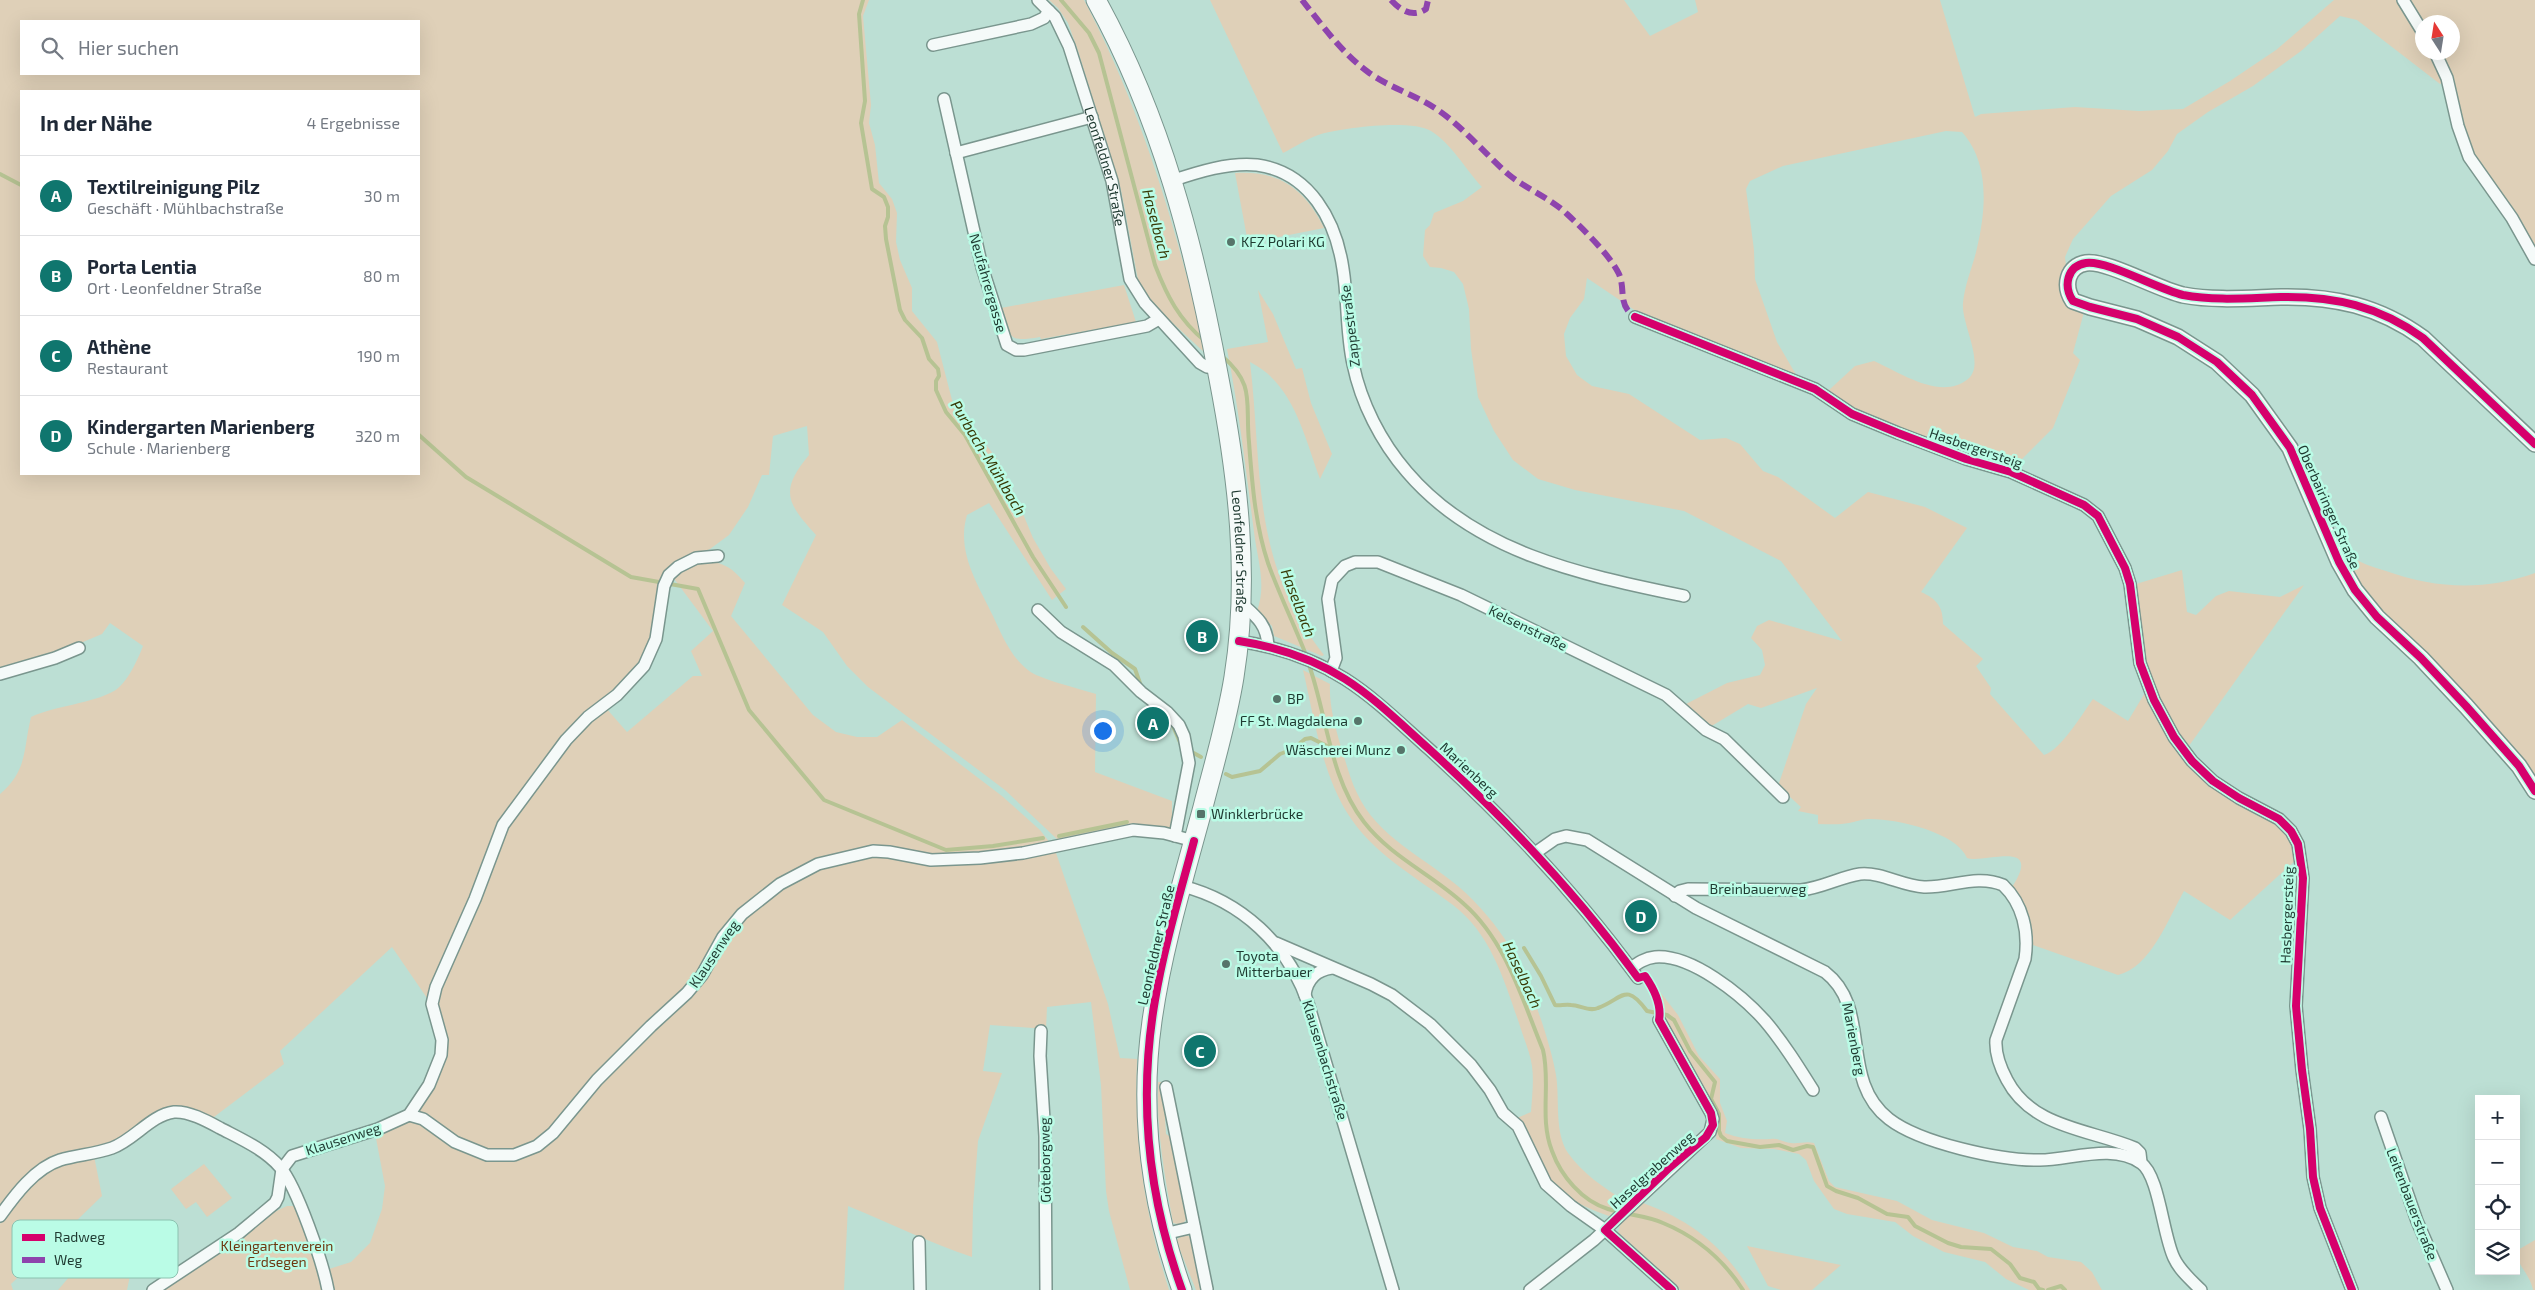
<!DOCTYPE html>
<html lang="de">
<meta charset="utf-8">
<style>
:root{--surface:#fff;--page:#f6f6f7;--text:#1f2937;--muted:#747a83;--line:#e0e1e3;--accent:#0f766e}
body{margin:0;font-family:"Exo 2",sans-serif;background:var(--page);color:var(--text)}
.controls{position:absolute;right:15px;bottom:15px;display:grid;overflow:hidden;border-radius:0px;box-shadow:0 5px 20px #0002}
.controls button{width:45px;height:45px;display:grid;place-items:center;padding:0;border:0;border-bottom:1px solid var(--line);background:var(--surface);color:var(--text);font:25px sans-serif}
.compass{position:absolute;left:2415px;top:15px;width:45px;height:45px;border-radius:50%;background:var(--surface);box-shadow:0 5px 20px #0002;rotate:348deg}
.you{position:absolute;left:1102px;top:730px;width:18px;height:18px;margin:-12px;border:4px solid #fff;border-radius:50%;background:#1a73e8;box-shadow:0 0 0 8px #1a73e833}
.badge{display:grid;place-items:center;width:32px;height:32px;border-radius:50%;background:var(--accent);color:#fff;font-size:16px;font-weight:700}
.pin{position:absolute;translate:-50% -50%;border:2px solid #fff;box-shadow:0 1px 5px #0006}
.list{margin:0;padding:0;list-style:none}
h2{display:flex;justify-content:space-between;align-items:center;height:65px;margin:0;padding:0 20px;font-size:21px}
h2 small{font-size:16px;font-weight:400;color:var(--muted)}
.list li{display:grid;grid-template-columns:32px 1fr auto;gap:15px;align-items:center;box-sizing:border-box;height:80px;padding:0 20px;border-top:1px solid var(--line)}
.list b{display:block;font-size:19px;white-space:nowrap}
.list p{margin:0;font-size:16px;white-space:nowrap;color:var(--muted)}
.list em{font-size:16px;font-style:normal;color:var(--muted)}
.icon{flex:none;width:28px;height:28px;fill:none;stroke:currentColor;stroke-width:2;stroke-linecap:round;stroke-linejoin:round}
.map{position:relative;flex:none;width:2535px;height:1290px;overflow:hidden}
.search{position:absolute;background:var(--surface);box-shadow:0 5px 20px #0002;left:20px;top:20px;width:400px;height:55px;display:flex;align-items:center;gap:12px;box-sizing:border-box;padding:0 18px;border-radius:0px;color:var(--muted);font-size:19px}
.panel{position:absolute;background:var(--surface);box-shadow:0 5px 20px #0002;left:20px;top:90px;width:400px;height:385px;border-radius:0px}
.map>svg:first-child{display:block}
.green{fill:#dfd0b8;fill-rule:evenodd}
.lines{fill:none;stroke-linecap:round;stroke-linejoin:round}
.stream{stroke:#b6c393;stroke-width:4}
.minor-casing{stroke:#7a968e;stroke-width:14}
.tertiary-casing{stroke:#7a968e;stroke-width:18}
.primary-casing{stroke:#7a968e;stroke-width:21}
.minor{stroke:#f5faf9;stroke-width:11}
.tertiary{stroke:#f5faf9;stroke-width:15}
.primary{stroke:#f5faf9;stroke-width:19}
.quiet{stroke:#8e44ad;stroke-width:6;stroke-dasharray:12 6;stroke-linecap:butt}
.cycleway-casing{stroke:#bafce6;stroke-width:11}
.cycleway{stroke:#d6006c;stroke-width:8}
.poi-dot{fill:#56746a;stroke:#bafce6;stroke-width:2}
.labels{text-anchor:middle;stroke-width:5;stroke-linejoin:round;paint-order:stroke}
.street-label{font-size:14px;fill:#1f3a31;stroke:#bafce6}
.poi-label{font-size:14px;fill:#1f3a31;stroke:#bafce6;text-anchor:start}
.park-label{font-size:14px;fill:#6e3710;stroke:#bafce6}
.water-label{font-size:15px;font-style:italic;fill:#383a07;stroke:#bafce6}
.key{fill:#bafce6;stroke:#8cc2b0;stroke-width:1}
.key-label{font-size:14px;fill:#1f3a31}
</style>
<div class="map">
<svg width="2535" height="1290" viewBox="0 0 2535 1290">
<rect width="100%" height="100%" fill="#bcdfd4"/>
<g class="green">
<path d="M0 0H869L863 16 871 105 869 123 875 145 879 183 892 199 897 213 896 242 900 260 912 288V311L937 342 952 400 997 459 1016 497 1033 538 1051 569 1066 589 1052 600 989 503 967 515C956 552 978 584 993 616 1002 635 1010 656 1028 670 1038 679 1081 689 1096 694L1095 772 1172 801V831L1059 841 1005 790 868 687 847 666 823 632 782 605 816 535C787 503 779 491 809 455L807 426 773 436 769 475H762L748 507 729 535 710 549 673 565 655 630 636 672 585 715 494 833 473 895 429 1001 392 947 280 1051 284 1064 210 1120 182 1109 106 1147 68 1154 0 1212V794C28 770 23 750 31 717 57 705 91 704 114 691 127 684 138 659 143 646L110 623 102 634 64 650 0 670ZM21 21H419V74H21ZM21 91H419V474H21Z"/>
<path d="M1049 0H1084C1143 112 1177 231 1206 354L1163 314 1147 295 1138 280 1121 190 1078 51 1068 23 1058 8Z"/>
<path d="M1210 0H1624L1650 36 1698 12 1695 0H1940L1975 117 1981 114 2075 107 2139 111 2183 109 2230 81 2276 50 2334 0H2535V251L2466 142 2449 78 2440 84 2357 20 2340 16 2301 51 2253 86 2208 112 2177 134 2168 151 2152 170 2111 196 2073 239 2065 257 2066 265 2061 275V293L2064 300 2084 312 2073 353 2080 360 2053 428 2012 469 1977 459 1854 410 1828 391 1855 366 1874 361C1901 373 1941 401 1968 379 1986 364 1961 324 1963 303 1965 283 1973 266 1977 248 1986 210 1990 163 1962 132L1946 131 1783 166 1750 181 1746 189 1754 250 1755 279 1777 342 1798 378 1636 311 1587 278 1584 299 1570 318 1564 334 1566 356 1577 375 1592 386 1629 394 1700 440 1726 438 1740 444 1763 471 1778 477 1835 518 1868 492 1925 507 1967 528 1921 592C1937 599 1943 607 1943 624L1983 659 1976 666 1991 688 1990 694 2044 755C2061 750 2082 714 2093 699L2128 721 2146 691 2176 748 2289 832 2298 858 2230 920 2184 891C2168 919 2151 967 2118 975L2033 945 2027 916 2012 887C2044 838 1984 864 1967 858 1957 832 1894 818 1868 819 1862 819 1855 822 1849 823 1839 825 1829 824 1818 824V815L1798 811 1801 807 1778 786 1806 704 1817 688 1761 708 1748 704 1710 727 1686 704 1727 683 1760 675 1765 665 1762 650 1751 638 1757 626 1769 620 1842 641 1781 561 1684 511 1575 490 1538 479 1513 460 1494 431 1478 397 1471 349 1469 309 1463 284 1454 272 1441 268 1430 267 1423 256 1425 230 1430 225 1434 213 1463 201 1482 187C1466 170 1451 143 1431 131 1411 119 1343 128 1321 134 1308 138 1295 147 1283 153ZM2422 22H2452V52H2422Z"/>
<path d="M1235 173C1279 170 1305 189 1324 228L1248 243Z"/>
<path d="M1124 285 1136 322 1041 339 1040 337C1006 343 1011 337 1001 308Z"/>
<path d="M1258 290 1273 314 1296 369 1302 368 1311 403 1332 454 1320 479C1304 436 1294 384 1250 362 1263 472 1250 561 1324 655L1322 656 1274 636 1272 626 1257 611C1267 584 1257 558 1254 532 1246 471 1239 410 1227 349L1268 342Z"/>
<path d="M2330 529C2335 537 2341 548 2348 554 2359 563 2373 567 2386 571 2436 589 2485 591 2535 573V782L2367 599Z"/>
<path d="M699 561C721 561 731 566 745 583L731 616 813 715 836 732 857 737H877L902 720 1002 796 1040 830 1051 844 969 856 856 851 766 889 694 980 540 1140 515 1152 477 1149 419 1112 441 1069 435 1001 501 834 565 744 606 708 627 732 693 676H702L691 651 713 631 672 576Z"/>
<polygon points="2182,570 2187,612 2196,615 2216,596 2229,591 2280,597 2304,585 2186,750 2147,675 2139,639 2136,584"/>
<path d="M1303 670 1330 684C1329 706 1335 726 1341 747 1346 762 1350 779 1357 793 1377 837 1424 857 1459 887 1479 904 1496 925 1510 947 1528 978 1550 1040 1556 1075 1560 1099 1554 1132 1568 1153 1582 1173 1604 1188 1625 1201L1609 1216C1571 1203 1547 1188 1534 1149 1529 1136 1528 1127 1517 1118L1531 1112C1532 1097 1534 1081 1532 1066 1530 1052 1523 1037 1519 1023 1504 980 1491 934 1453 905 1415 876 1372 854 1346 811 1321 769 1314 717 1303 670Z"/>
<path d="M1055 850 1108 1004 1120 1058 1137 1059C1134 1142 1144 1211 1169 1290H1130L1109 1211 1106 1191 1101 1085 1091 1002 1047 1007 1046 1029 990 1025 983 1071 1002 1073 978 1141 973 1207 972 1257C930 1243 890 1223 848 1206L844 1290H331L326 1270 351 1262 370 1243 382 1209 385 1186 375 1133 415 1119 445 1140 517 1158 583 1102 666 1015 735 926 772 893 821 867 870 855 922 862Z"/>
<path d="M1654 984 1678 1015 1699 1056 1720 1079V1103L1727 1121 1725 1133C1740 1139 1756 1140 1771 1139 1778 1138 1784 1142 1791 1143 1799 1144 1806 1141 1814 1143L1829 1181 1835 1187 1897 1201 1932 1220 1984 1233 2013 1247 2037 1251 2048 1257 2081 1262 2092 1272 2102 1290H2029L2006 1279 1985 1262 1944 1252 1913 1236 1895 1222 1847 1214 1834 1209 1814 1181 1806 1160 1799 1154 1774 1149 1741 1148 1716 1139 1717 1123 1662 1019 1663 1011Z"/>
<path d="M1158 1082H1163L1166 1134 1172 1138 1188 1217 1182 1225 1173 1223C1165 1176 1156 1130 1158 1082Z"/>
<polygon points="94,1156 102,1196 11,1284 13,1290 0,1290 0,1224 13,1205 42,1174 58,1165"/>
<polygon points="204,1164 232,1198 207,1217 196,1202 186,1209 171,1189"/>
<path d="M1643 1203C1692 1221 1723 1246 1750 1290H1681L1618 1232 1621 1223Z"/>
<polygon points="287,1206 297,1206 326,1290 159,1290 268,1215"/>
<polygon points="1184,1234 1193,1238 1204,1290 1196,1290 1176,1240"/>
<path d="M2535 1240V1290H2533C2530 1274 2516 1264 2516 1251Z"/>
<polygon points="137,1242 127,1290 58,1290 76,1269 99,1251"/>
<polygon points="1747,1246 1841,1265 1812,1290 1781,1290 1768,1286"/>
</g>
<g class="lines">
<g class="stream">
<polyline points="863,0 859,14 865,101 861,123 872,189 884,197 888,207 888,217 885,226 886,239 900,310 905,320 922,338 929,359 938,369 939,376 936,381 936,390 946,412 965,435 1033,557 1066,607"/>
<path d="M1061 0 1089 33 1099 53 1155 265C1167 296 1179 320 1205 341"/>
<polyline points="0,174 21,185"/>
<path d="M1222 356C1256 385 1245 402 1249 442 1252 482 1255 524 1268 563 1279 594 1294 624 1306 655"/>
<polyline points="419,435 466,477 631,577 698,589 749,710 824,800 946,850 993,846 1043,838"/>
<polyline points="1083,627 1112,653 1135,669 1141,686"/>
<path d="M1308 662C1327 714 1329 777 1364 822 1391 857 1433 875 1464 904 1506 941 1522 999 1543 1050 1551 1083 1539 1118 1552 1151 1561 1176 1582 1201 1608 1209 1626 1215 1645 1215 1663 1223 1697 1237 1723 1259 1743 1290"/>
<polyline points="1173,726 1182,747"/>
<polyline points="1190,751 1201,757"/>
<polyline points="1226,774 1232,777 1260,771 1280,754 1293,749 1305,739 1311,738 1331,748"/>
<polyline points="1059,836 1127,822"/>
<path d="M1524 948 1541 976 1555 1005C1560 1006 1565 1004 1571 1005 1580 1005 1589 1012 1598 1008 1623 999 1625 981 1647 1011L1667 1015 1674 1020 1690 1051 1715 1082 1711 1099 1719 1114V1131L1721 1136 1727 1141 1760 1147 1779 1145 1793 1150 1807 1146 1813 1147 1827 1186 1836 1191 1858 1198 1887 1214 1908 1217 1915 1226 1948 1243 1961 1247 1991 1249 2010 1264 2020 1278 2034 1282 2039 1289 2043 1290"/>
<polyline points="2048,1290 2061,1286 2065,1290"/>
</g>
<defs>
<g id="minor">
<path id="s1" d="M1038 0 1055 17 1069 46 1112 181 1130 279 1145 303 1200 363 1207 367 1217 368"/>
<polyline points="2403,0 2422,31"/>
<polyline points="933,45 1031,24 1044,18 1049,11"/>
<polyline points="2435,52 2447,78 2458,126 2469,157 2512,218 2535,259"/>
<polyline points="944,99 982,267 1007,345 1016,350 1024,350 1147,326 1159,319"/>
<polyline points="956,153 1092,117"/>
<path d="M1171 181C1198 172 1229 162 1257 165 1310 172 1336 221 1343 269 1348 300 1346 332 1353 364 1361 403 1381 442 1407 472 1477 554 1584 575 1684 596"/>
<polyline points="1635,317 1815,389 1852,414 1898,433 1966,459 2011,472 2084,505 2098,516 2125,568 2130,584 2140,663 2154,700 2174,737 2192,761 2213,781 2239,798 2279,819 2291,831 2298,844 2303,878 2296,1006 2302,1070 2310,1129 2313,1177 2320,1208 2352,1290"/>
<path d="M1242 604C1257 617 1267 625 1268 646"/>
<polyline points="1038,610 1061,632 1114,665 1141,692 1167,712 1179,725 1184,736 1189,763 1175,836"/>
<path d="M1239 641C1277 647 1312 658 1345 679 1375 698 1402 725 1429 749 1506 819 1577 894 1638 978"/>
<polyline points="1331,671 1336,658 1328,599 1332,580 1345,566 1355,562 1378,562 1461,595 1666,695 1706,730 1724,739 1783,797"/>
<polyline points="0,674 55,658 79,648"/>
<path d="M1535 853 1555 839 1566 836 1587 840 1696 908 1825 972C1873 1009 1838 1079 1889 1119 1920 1143 2001 1161 2040 1160 2070 1160 2113 1143 2141 1163 2159 1175 2163 1236 2174 1258 2180 1271 2191 1280 2201 1290"/>
<path d="M1182 886C1241 901 1288 944 1308 1003L1393 1290"/>
<path d="M1675 896 1680 891 1688 889 1801 890C1822 888 1840 877 1860 874 1882 872 1902 886 1924 887 1950 888 1977 874 2003 885 2023 904 2029 932 2025 959L1996 1040C1995 1054 2000 1067 2007 1080 2032 1128 2089 1129 2135 1148L2140 1153 2141 1162"/>
<polyline points="1276,943 1371,984 1392,995 1430,1024 1471,1065 1490,1090 1503,1113 1518,1126 1546,1184 1571,1206 1605,1230 1672,1290"/>
<path d="M1631 968C1638 963 1645 958 1655 957 1691 954 1742 995 1765 1021 1783 1042 1798 1066 1813 1090"/>
<path d="M1305 995C1307 979 1317 970 1332 968"/>
<polyline points="1041,1031 1040,1056 1045,1136 1046,1290"/>
<polyline points="1166,1087 1207,1289"/>
<polyline points="409,1115 423,1119 455,1142 487,1155 514,1155 537,1146 553,1133 597,1080 651,1026 687,993 702,975 723,937 742,914 780,884 818,864 873,851 889,852 931,860 980,858 1023,853 1133,830 1164,833 1194,841"/>
<polyline points="2381,1117 2417,1221 2447,1290"/>
<path d="M0 1216C15 1195 35 1168 60 1160 77 1155 95 1154 112 1148 134 1140 151 1115 174 1112 189 1111 207 1121 220 1128 241 1139 264 1149 280 1167 297 1187 323 1263 328 1290"/>
<polyline points="1164,1234 1194,1227"/>
<polyline points="919,1242 920,1290"/>
<polyline points="153,1290 239,1233 275,1203 278,1197 282,1169 292,1156 378,1129 409,1115 429,1085 441,1055 442,1040 432,1004 436,987 475,899 503,825 566,740 588,717 617,695 644,666 656,639 664,586 669,575 678,567 696,558 718,556"/>
<polyline points="1530,1290 1594,1240 1710,1132 1713,1119 1711,1113 1659,1020"/>
</g>
<path id="tertiary" d="M2535 444 2423 338C2379 306 2334 296 2281 297 2247 298 2216 301 2183 295 2157 289 2107 260 2086 263 2067 266 2063 286 2073 301L2090 307 2137 319 2178 337 2217 362 2252 395 2290 448 2339 562 2355 590 2377 617 2421 658 2466 706 2519 766 2535 791"/>
<g id="primary">
<path id="s2" d="M1096 0C1161 117 1195 248 1219 379 1238 478 1250 577 1234 677 1227 721 1214 764 1203 807 1184 877 1162 949 1152 1021 1139 1113 1151 1203 1182 1290"/>
</g>
</defs>
<use href="#minor" class="minor-casing"/>
<use href="#tertiary" class="tertiary-casing"/>
<use href="#primary" class="primary-casing"/>
<use href="#minor" class="minor"/>
<use href="#tertiary" class="tertiary"/>
<use href="#primary" class="primary"/>
<g class="quiet">
<path d="M1302 0C1322 25 1342 53 1368 72 1390 88 1416 95 1438 110 1464 128 1484 153 1508 174 1526 189 1549 197 1567 214 1582 228 1610 255 1619 274 1626 290 1617 305 1635 317"/>
<path d="M1391 0C1401 11 1413 18 1426 9L1428 0"/>
</g>
<defs>
<g id="cycleway">
<polyline points="1635,317 1815,389 1852,414 1898,433 1966,459 2011,472 2084,505 2098,516 2125,568 2130,584 2140,663 2154,700 2174,737 2192,761 2213,781 2239,798 2279,819 2291,831 2298,844 2303,878 2296,1006 2302,1070 2310,1129 2313,1177 2320,1208 2352,1290"/>
<path d="M2535 444 2423 338C2379 306 2334 296 2281 297 2247 298 2216 301 2183 295 2157 289 2107 260 2086 263 2067 266 2063 286 2073 301L2090 307 2137 319 2178 337 2217 362 2252 395 2290 448 2339 562 2355 590 2377 617 2421 658 2466 706 2519 766 2535 791"/>
<path d="M1239 641C1277 647 1312 658 1345 679 1375 698 1402 725 1429 749 1506 819 1577 894 1638 978L1645 976C1654 989 1662 1004 1659 1020L1711 1113 1713 1125 1706 1137 1669 1168 1605 1230 1672 1290"/>
<path d="M1182 1290C1148 1196 1138 1099 1155 1000 1164 946 1180 894 1194 841"/>
</g>
</defs>
<use href="#cycleway" class="cycleway-casing"/>
<use href="#cycleway" class="cycleway"/>
</g>
<g class="poi-dot">
<circle cx="1231" cy="242" r="5"/>
<circle cx="1277" cy="699" r="5"/>
<circle cx="1358" cy="721" r="5"/>
<circle cx="1401" cy="750" r="5"/>
<rect x="1196" y="809" width="10" height="10" rx="2.5"/>
<circle cx="1226" cy="964" r="5"/>
</g>
<g class="labels">
<g class="street-label">
<text dy="5" stroke="none"><textPath href="#s1" startOffset="182">Leonfeldner Straße</textPath></text>
<text transform="translate(988 283) rotate(74)" y="5">Neufahrergasse</text>
<text transform="translate(1350 326) rotate(-97)" y="5">Zappestraße</text>
<text transform="translate(1976 448) rotate(19)" y="5">Hasbergersteig</text>
<text transform="translate(2329 507) rotate(66)" y="5">Oberbairinger Straße</text>
<text dy="5" stroke="none"><textPath href="#s2" startOffset="574">Leonfeldner Straße</textPath></text>
<text transform="translate(1528 628) rotate(26)" y="5">Kelsenstraße</text>
<text transform="translate(1469 770) rotate(43)" y="5">Marienberg</text>
<text x="1758" y="894">Breinbauerweg</text>
<text transform="translate(2287 915) rotate(-88)" y="5">Hasbergersteig</text>
<text transform="translate(1156 945) rotate(-77)" y="5">Leonfeldner Straße</text>
<text transform="translate(714 954) rotate(-56)" y="5">Klausenweg</text>
<text transform="translate(1854 1039) rotate(79)" y="5">Marienberg</text>
<text transform="translate(1325 1060) rotate(73)" y="5">Klausenbachstraße</text>
<text transform="translate(343 1139) rotate(-18)" y="5">Klausenweg</text>
<text transform="translate(1045 1160) rotate(-91)" y="5">Göteborgweg</text>
<text transform="translate(1652 1170) rotate(-42)" y="5">Haselgrabenweg</text>
<text transform="translate(2412 1204) rotate(69)" y="5">Leitenbauerstraße</text>
</g>
<g class="poi-label">
<text x="1241" y="247">KFZ Polari KG</text>
<text x="1287" y="704">BP</text>
<text x="1348" y="726" text-anchor="end">FF St. Magdalena</text>
<text x="1391" y="755" text-anchor="end">Wäscherei Munz</text>
<text x="1211" y="819">Winklerbrücke</text>
<text x="1236" y="961">Toyota<tspan x="1236" dy="16">Mitterbauer</tspan></text>
</g>
<g class="park-label">
<text x="277" y="1251">Kleingartenverein<tspan x="277" dy="16">Erdsegen</tspan></text>
</g>
<g class="water-label">
<text transform="translate(1156 224) rotate(75)" y="5">Haselbach</text>
<text transform="translate(988 458) rotate(59)" y="5">Purbach-Mühlbach</text>
<text transform="translate(1298 603) rotate(69)" y="5">Haselbach</text>
<text transform="translate(1522 975) rotate(65)" y="5">Haselbach</text>
</g>
</g>
<rect x="12" y="1220" width="166" height="58" rx="8" class="key"/>
<rect x="22" y="1234" width="23" height="7" fill="#d6006c"/>
<rect x="22" y="1257" width="23" height="6" fill="#8e44ad"/>
<g class="key-label">
<text x="54" y="1242">Radweg</text>
<text x="54" y="1265">Weg</text>
</g>
</svg>
<div class="controls">
<button>+</button>
<button>−</button>
<button><svg class="icon" aria-label="locate" viewBox="0 0 24 24"><circle cx="12" cy="12" r="6"/><path d="M12 2v4M12 18v4M2 12h4M18 12h4"/></svg></button>
<button><svg class="icon" aria-label="layers" viewBox="0 0 24 24"><path d="M12 4l9 5-9 5-9-5zM3 14l9 5 9-5"/></svg></button>
</div>
<svg class="compass" viewBox="-18 -18 36 36"><path d="M0-13l5 13h-10z" fill="#e53935"/><path d="M0 13l5-13h-10z" fill="#747a83"/></svg>
<div class="you"></div>
<div class="pin badge" style="left:1153px;top:723px">A</div>
<div class="pin badge" style="left:1202px;top:636px">B</div>
<div class="pin badge" style="left:1200px;top:1051px">C</div>
<div class="pin badge" style="left:1641px;top:916px">D</div>
<div class="search"><svg class="icon" aria-label="search" viewBox="0 0 24 24"><circle cx="10" cy="10" r="6"/><path d="M15 15l6 6"/></svg>Hier suchen</div>
<section class="panel">
<h2>In der Nähe<small>4 Ergebnisse</small></h2>
<ul class="list">
<li><span class="badge">A</span><div><b>Textilreinigung Pilz</b><p>Geschäft · Mühlbachstraße</p></div><em>30 m</em></li>
<li><span class="badge">B</span><div><b>Porta Lentia</b><p>Ort · Leonfeldner Straße</p></div><em>80 m</em></li>
<li><span class="badge">C</span><div><b>Athène</b><p>Restaurant</p></div><em>190 m</em></li>
<li><span class="badge">D</span><div><b>Kindergarten Marienberg</b><p>Schule · Marienberg</p></div><em>320 m</em></li>
</ul>
</section>
</div>
